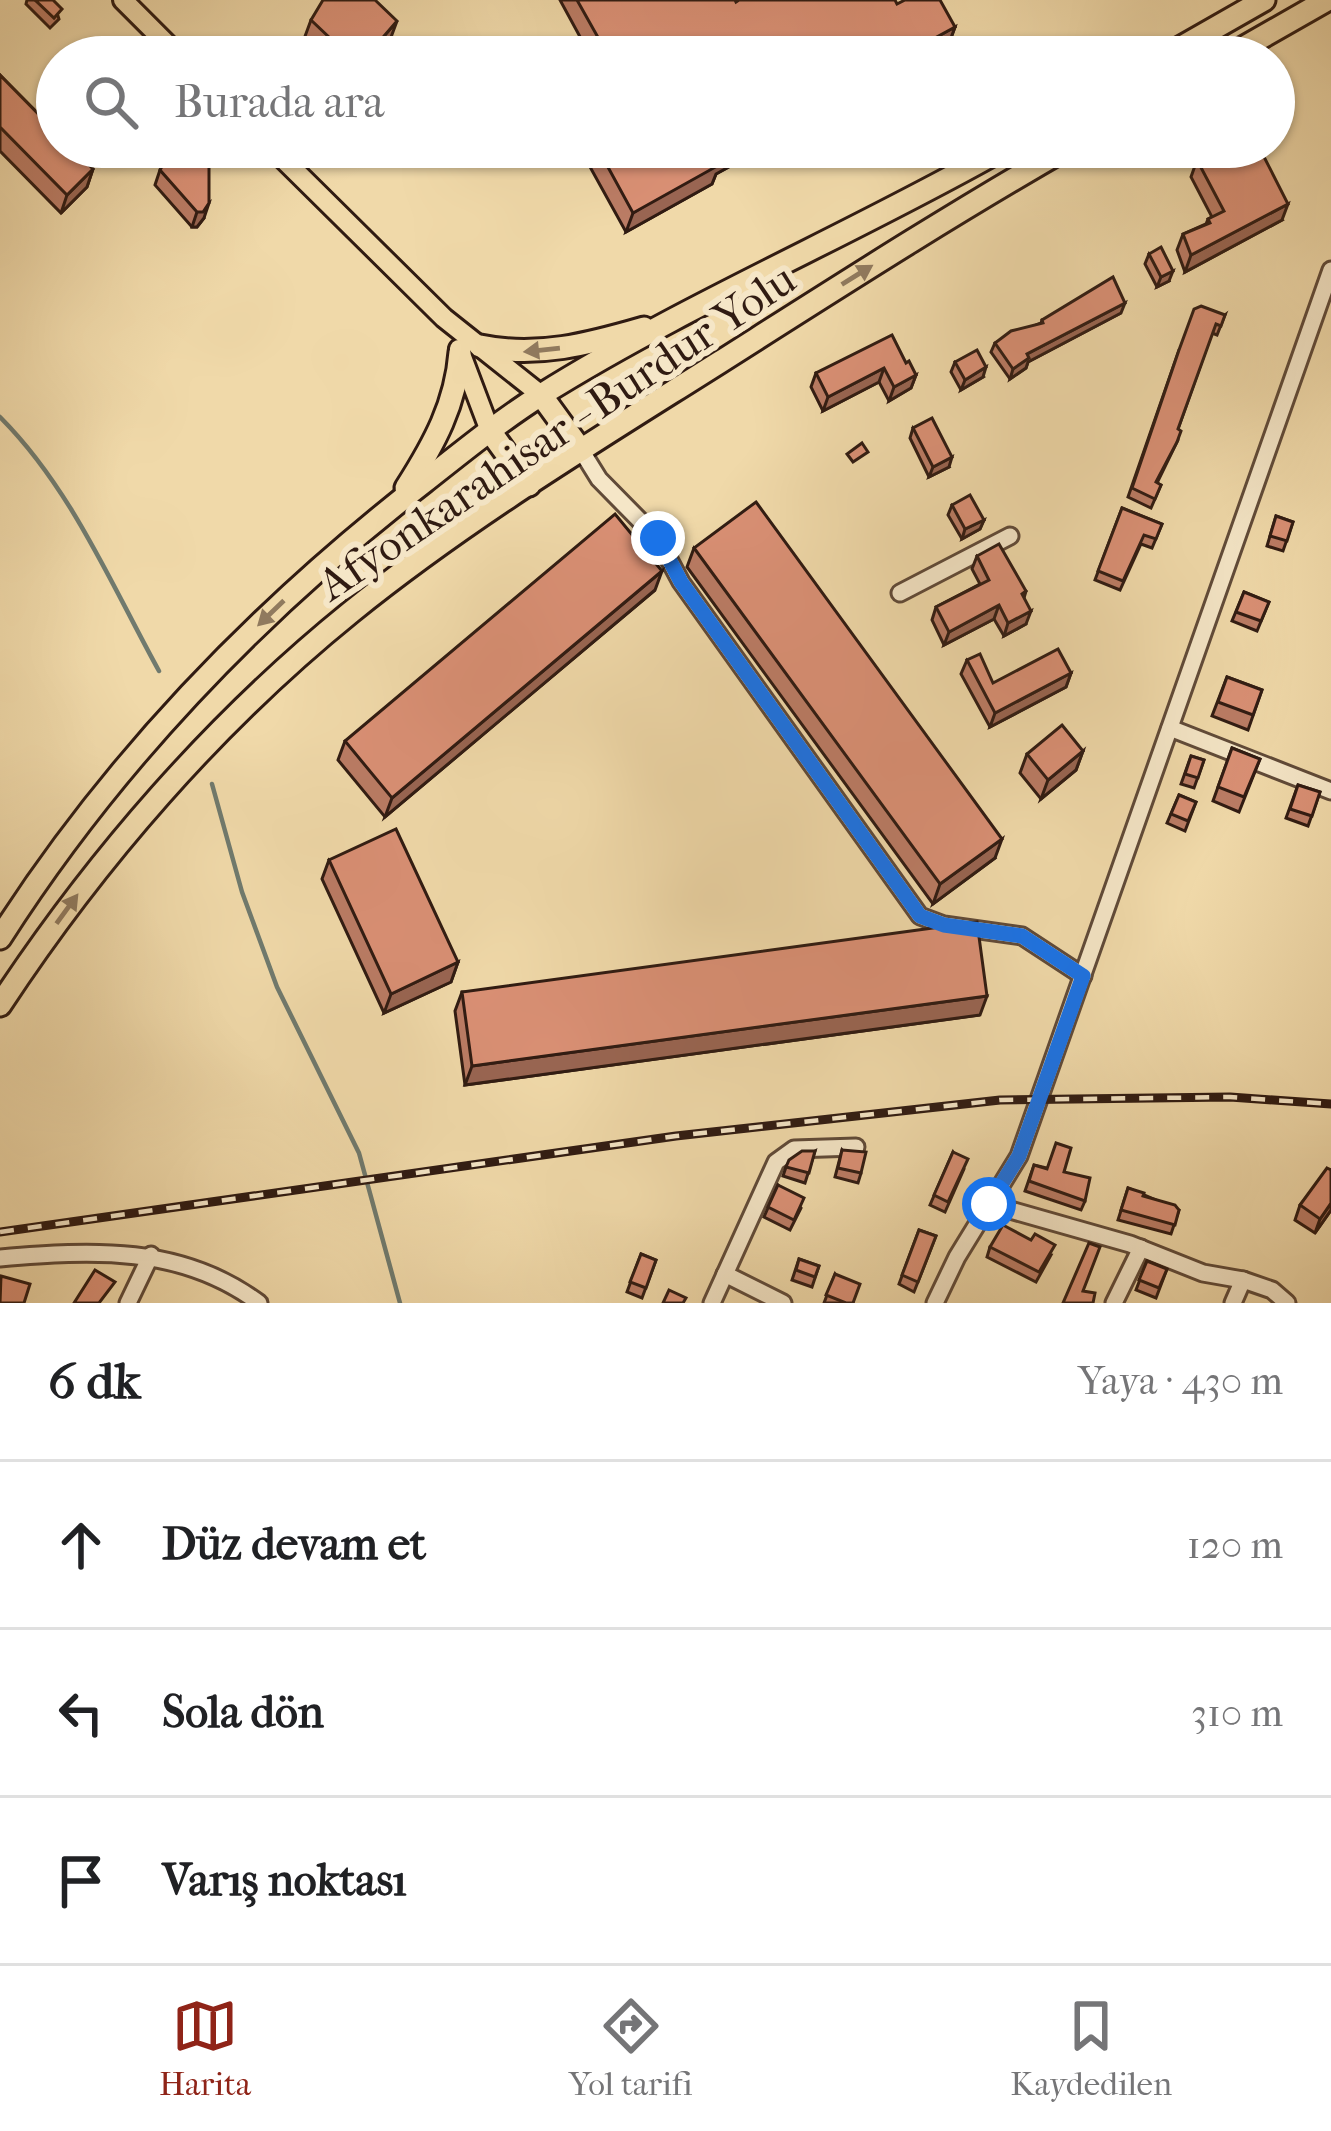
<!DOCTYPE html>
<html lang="tr">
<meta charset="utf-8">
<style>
:root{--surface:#fff;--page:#f2f2f2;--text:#202124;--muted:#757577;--line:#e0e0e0;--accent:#8f2418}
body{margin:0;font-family:"IM FELL French Canon",serif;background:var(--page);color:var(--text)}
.stop{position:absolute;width:36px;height:36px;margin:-27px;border:9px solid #1a73e8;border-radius:50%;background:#fff}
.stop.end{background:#1a73e8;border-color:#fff;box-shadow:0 3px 12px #0008}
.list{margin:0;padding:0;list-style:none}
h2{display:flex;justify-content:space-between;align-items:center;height:156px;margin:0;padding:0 48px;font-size:51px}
h2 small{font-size:39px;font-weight:400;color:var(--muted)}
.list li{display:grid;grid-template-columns:78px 1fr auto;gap:36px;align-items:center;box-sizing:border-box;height:168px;padding:0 48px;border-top:3px solid var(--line)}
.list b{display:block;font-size:45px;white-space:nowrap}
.list em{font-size:39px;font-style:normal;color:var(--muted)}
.icon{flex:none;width:66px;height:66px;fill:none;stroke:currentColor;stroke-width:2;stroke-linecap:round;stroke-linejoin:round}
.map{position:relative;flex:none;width:1331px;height:1303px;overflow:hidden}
.search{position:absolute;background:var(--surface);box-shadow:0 3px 9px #0004;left:36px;right:36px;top:36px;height:132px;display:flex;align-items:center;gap:30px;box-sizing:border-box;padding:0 42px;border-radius:66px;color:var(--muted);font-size:45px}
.sheet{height:660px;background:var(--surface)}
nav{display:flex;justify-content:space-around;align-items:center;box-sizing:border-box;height:168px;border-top:3px solid var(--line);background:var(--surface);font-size:33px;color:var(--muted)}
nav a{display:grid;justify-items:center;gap:6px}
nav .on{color:var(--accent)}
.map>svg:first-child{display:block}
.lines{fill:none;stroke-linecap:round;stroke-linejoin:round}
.stream{stroke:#707a6e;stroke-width:4.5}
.minor-casing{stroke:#604a38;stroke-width:21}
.major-casing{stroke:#301b12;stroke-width:24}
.highway-casing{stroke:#301b12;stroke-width:27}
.minor{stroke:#f5e6c7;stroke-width:15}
.major{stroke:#f0d9a9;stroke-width:18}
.highway{stroke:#f0d9a9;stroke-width:21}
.rail-casing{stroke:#301b12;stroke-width:9}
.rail{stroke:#f5e6c7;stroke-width:4.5;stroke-dasharray:14;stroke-linecap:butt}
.wall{fill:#bb7c65;stroke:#301b12;stroke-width:3}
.shaded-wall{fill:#996552;stroke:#301b12;stroke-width:3}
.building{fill:#da9075;stroke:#301b12;stroke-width:3}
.oneway{fill:#907a5e}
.route{stroke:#1a73e8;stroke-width:15}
.labels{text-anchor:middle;stroke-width:12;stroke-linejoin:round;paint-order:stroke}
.street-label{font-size:45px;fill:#301b12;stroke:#f5e6c7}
</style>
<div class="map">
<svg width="1331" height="1303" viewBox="0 0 1331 1303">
<rect width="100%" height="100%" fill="#f0d9a9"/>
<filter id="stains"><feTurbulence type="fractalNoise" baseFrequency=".00167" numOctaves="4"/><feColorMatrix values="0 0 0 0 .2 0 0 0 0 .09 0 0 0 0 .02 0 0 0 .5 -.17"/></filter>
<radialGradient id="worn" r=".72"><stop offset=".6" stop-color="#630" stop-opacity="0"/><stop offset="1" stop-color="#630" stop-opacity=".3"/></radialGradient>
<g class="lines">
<g class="stream">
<path d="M0 417C71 488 111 584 159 671"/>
<polyline points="212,784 242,892 277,987 359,1153 400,1303"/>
</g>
<defs>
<g id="minor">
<polyline points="581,450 599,479 658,539 681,582 920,916 944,925 1022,936 1083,976"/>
<polyline points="900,593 1010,536"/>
<polyline points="1170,728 1331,791"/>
<polyline points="989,1204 1130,1244 1203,1273 1243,1280 1272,1290 1287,1303"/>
<path d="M0 1258C92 1250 181 1245 259 1303"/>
<polyline points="725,1274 783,1303"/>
<polyline points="128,1303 151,1255"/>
<polyline points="712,1303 776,1162 794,1149 856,1147"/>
<polyline points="935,1303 957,1257 1019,1156 1331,270"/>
<polyline points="1114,1303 1141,1248"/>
<polyline points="1233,1303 1243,1280"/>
</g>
<g id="major">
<polyline points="123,0 180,57"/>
<polyline points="271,147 444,318 541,395"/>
<polyline points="459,349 490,431"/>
</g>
<g id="highway">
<polyline points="1164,57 1264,0"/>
<polyline points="1227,57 1327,0"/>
<path d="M480 346C537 358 589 344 644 328"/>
<polyline points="541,395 581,450"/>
<polyline points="490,431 529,485"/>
<path d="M406 488C434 444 456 404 460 352"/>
<path d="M0 938C113 761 258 611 424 482 462 452 500 421 541 395 690 302 853 234 1006 147"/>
<path d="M0 1005C96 859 215 722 351 612 466 519 595 441 720 362 835 289 950 215 1069 147"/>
</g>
</defs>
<use href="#minor" class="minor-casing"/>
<use href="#major" class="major-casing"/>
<use href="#highway" class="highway-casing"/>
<use href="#minor" class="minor"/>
<use href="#major" class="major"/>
<use href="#highway" class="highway"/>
<defs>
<polyline id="rail" points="0,1232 676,1136 1000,1100 1230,1097 1331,1104"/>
</defs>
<use href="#rail" class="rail-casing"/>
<use href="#rail" class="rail"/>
</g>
<g class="wall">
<polygon points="27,0 53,0 59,19 50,28 26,4"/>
<polygon points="560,0 735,0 736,2 897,4 955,27 948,46 928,57 591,57"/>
<polygon points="311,20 390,40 375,57 323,57 304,39"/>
<polygon points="0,75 93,169 87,187 61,213 0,151"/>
<polygon points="579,147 765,147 716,174 712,184 626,232"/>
<polygon points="1197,160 1282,220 1185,272 1177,250 1183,234 1206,224 1208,219 1212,217 1191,177"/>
<polygon points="160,170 204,218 197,227 192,227 155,185"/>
<polygon points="1149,254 1169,281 1157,287 1145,264"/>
<polygon points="1121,313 1028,362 1026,368 1010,379 991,352 995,343 1041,323 1042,320"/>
<polygon points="1225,315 1217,335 1212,333 1178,429 1178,440 1157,483 1161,485 1151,508 1128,497 1179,350"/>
<polygon points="955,362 983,377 961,390 951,372"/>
<polygon points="906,363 916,375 911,388 889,401 879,382 823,411 811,387 816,373"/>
<polygon points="913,428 949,467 929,477 910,438"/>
<polygon points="952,505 984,520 980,529 962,539 948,515"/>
<polygon points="1122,508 1162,524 1152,548 1141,544 1120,590 1095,580"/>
<polygon points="1276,516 1293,522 1283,551 1267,546"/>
<polygon points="694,548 995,858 933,904 687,567"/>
<polygon points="977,556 1026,591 1024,598 1026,624 1004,636 994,619 944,645 932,620 936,607 980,584 972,569"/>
<polygon points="655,590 385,817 338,760 345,741"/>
<polygon points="1244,592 1269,602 1257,631 1232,621"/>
<polygon points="967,660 993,683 1071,673 1066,687 990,727 961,674"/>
<polygon points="1227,677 1262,690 1248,730 1212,716"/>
<polygon points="1232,748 1260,759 1239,812 1213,801"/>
<polygon points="1083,751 1076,770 1041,799 1020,773 1027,754"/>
<polygon points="1191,756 1204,760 1194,788 1181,784"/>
<polygon points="1298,785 1320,792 1308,826 1286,818"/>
<polygon points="1179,795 1196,802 1185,831 1167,823"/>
<polygon points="329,860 458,962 451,982 384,1013 322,879"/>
<polygon points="462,992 980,1015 465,1085 455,1011"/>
<polygon points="842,1150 861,1173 858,1183 835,1177"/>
<polygon points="815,1151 805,1183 783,1176 786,1167"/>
<polygon points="953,1152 964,1169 945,1212 930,1205"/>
<polygon points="1034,1165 1064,1172 1085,1201 1081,1210 1025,1191"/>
<polygon points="1331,1170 1331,1210 1315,1233 1295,1220 1300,1205"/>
<polygon points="778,1185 801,1208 790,1230 764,1217"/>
<polygon points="1128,1188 1179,1210 1171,1234 1118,1220"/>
<polygon points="919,1230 936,1236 914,1292 899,1284"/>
<polygon points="990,1247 1051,1255 1036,1282 987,1257"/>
<polygon points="641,1254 656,1260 642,1298 627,1292"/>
<polygon points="799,1259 819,1266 812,1287 792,1280"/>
<polygon points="1147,1261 1167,1269 1156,1298 1136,1290"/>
<polygon points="835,1274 853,1303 824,1303"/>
</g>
<g class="shaded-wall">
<polygon points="397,21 390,40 375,57 366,57"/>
<polygon points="955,27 948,46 928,57 900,57"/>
<polygon points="737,147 765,147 716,174 712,184 626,232 633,213"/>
<polygon points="93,169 87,187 61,213 67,195"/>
<polygon points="209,203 204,218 197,227 192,227 197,212"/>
<polygon points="1288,204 1282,220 1185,272 1191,255"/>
<polygon points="1173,271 1169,281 1157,287 1161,277"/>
<polygon points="1125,303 1121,313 1028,362 1026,368 1010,379 1013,369 1027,354"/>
<polygon points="986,367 983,377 961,390 965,380"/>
<polygon points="884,368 879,382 823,411 828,397"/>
<polygon points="916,375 911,388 889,401 894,387"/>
<polygon points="952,457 949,467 929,477 933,467"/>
<polygon points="984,520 980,529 962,539 965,529"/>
<polygon points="662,571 655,590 385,817 392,798"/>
<polygon points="999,605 994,619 944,645 949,632"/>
<polygon points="1031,611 1026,624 1004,636 1008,623"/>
<polygon points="1071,673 1066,687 990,727 995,713"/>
<polygon points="1083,751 1076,770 1041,799 1048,780"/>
<polygon points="1002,839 995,858 933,904 940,884"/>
<polygon points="458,962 451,982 384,1013 391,994"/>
<polygon points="987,996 980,1015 465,1085 472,1066"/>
<polygon points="1331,1203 1331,1210 1315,1233 1320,1219"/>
</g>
<g class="building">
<polygon points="35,0 53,0 62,9 54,18"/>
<polygon points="323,0 375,0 397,21 366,57 350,57 311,20"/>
<polygon points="577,0 735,0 736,2 739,0 895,0 897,4 905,0 940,0 955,27 900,57 609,57"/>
<polygon points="0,75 57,133 57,147 71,147 93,169 67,195 0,127"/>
<polygon points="597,147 737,147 716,159 719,165 633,213"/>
<polygon points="1219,147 1259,147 1288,204 1191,255 1183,234 1210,223 1208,219 1224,211 1197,160"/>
<polygon points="165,161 209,161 209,203 203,212 197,212 160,170"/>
<polygon points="1161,247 1173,271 1161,277 1149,254"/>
<polygon points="1113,277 1125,303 1027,354 1029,358 1013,369 995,343 1011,331 1043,323 1042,320"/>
<polygon points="1201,306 1225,315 1221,326 1216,324 1178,429 1181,431 1177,442 1156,482 1161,485 1155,499 1132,488 1179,350 1194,309"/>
<polygon points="892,335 906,363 909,361 916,375 894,387 884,368 828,397 816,373"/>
<polygon points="977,350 986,367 965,380 955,362"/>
<polygon points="932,418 952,457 933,467 913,428"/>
<polygon points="862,443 868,452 853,462 847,454"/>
<polygon points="970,495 984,520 965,529 952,505"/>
<polygon points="756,502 1002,839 940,884 694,548"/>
<polygon points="1122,508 1162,524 1156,539 1144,535 1123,581 1098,571"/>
<polygon points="615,514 662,571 392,798 345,741"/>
<polygon points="1276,516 1293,522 1287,541 1270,536"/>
<polygon points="999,544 1026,591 1022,594 1031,611 1008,623 999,605 949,632 936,607 989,580 977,556"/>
<polygon points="1244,592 1269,602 1261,621 1236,612"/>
<polygon points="1058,649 1071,673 995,713 967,660 980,654 993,683"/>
<polygon points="1227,677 1262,690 1253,715 1218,702"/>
<polygon points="1062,725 1083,751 1048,780 1027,754"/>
<polygon points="1232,748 1260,759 1244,797 1218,787"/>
<polygon points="1191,756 1204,760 1198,778 1185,774"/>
<polygon points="1298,785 1320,792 1312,816 1290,809"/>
<polygon points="1179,795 1196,802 1188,821 1171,814"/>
<polygon points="396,829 458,962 391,994 329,860"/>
<polygon points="977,922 987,996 472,1066 462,992"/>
<polygon points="1056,1143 1071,1148 1064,1172 1090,1178 1085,1201 1029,1181 1034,1165 1047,1169"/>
<polygon points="842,1150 866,1152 861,1173 838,1168"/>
<polygon points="802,1151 815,1151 809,1173 786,1167 789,1160"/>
<polygon points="953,1152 968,1159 948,1202 934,1195"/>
<polygon points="1327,1168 1331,1170 1331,1203 1320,1219 1300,1205"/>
<polygon points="778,1185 804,1198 794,1220 768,1207"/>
<polygon points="1128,1188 1144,1193 1143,1196 1175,1205 1179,1210 1175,1225 1121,1210"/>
<polygon points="1003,1225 1031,1240 1035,1234 1055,1245 1039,1272 990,1247"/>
<polygon points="919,1230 936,1236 918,1282 902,1275"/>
<polygon points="1089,1243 1100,1247 1083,1291 1095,1293 1093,1303 1063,1303"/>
<polygon points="641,1254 656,1260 646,1288 630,1282"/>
<polygon points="799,1259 819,1266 815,1277 796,1270"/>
<polygon points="1147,1261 1167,1269 1159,1288 1139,1280"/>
<polygon points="95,1270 115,1282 99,1303 74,1303"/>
<polygon points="835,1274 860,1284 853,1303 846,1303 826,1295"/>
<polygon points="1,1276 30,1284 24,1303 0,1303"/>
<polygon points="669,1290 686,1298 683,1303 663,1303"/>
</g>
<defs><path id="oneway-solid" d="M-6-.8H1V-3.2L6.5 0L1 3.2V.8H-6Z" transform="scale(3)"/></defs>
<g class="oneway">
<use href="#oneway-solid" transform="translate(857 275) rotate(-32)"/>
<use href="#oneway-solid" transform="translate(542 350) rotate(174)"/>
<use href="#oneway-solid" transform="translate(271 613) rotate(136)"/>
<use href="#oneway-solid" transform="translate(67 909) rotate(-54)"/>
</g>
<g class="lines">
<polyline class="route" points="658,538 681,582 920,916 944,925 1022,936 1083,976 1019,1156 989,1204"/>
</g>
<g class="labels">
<g class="street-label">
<text transform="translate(556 431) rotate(-34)" y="16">Afyonkarahisar - Burdur Yolu</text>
</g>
</g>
<rect width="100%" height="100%" filter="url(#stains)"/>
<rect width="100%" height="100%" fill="url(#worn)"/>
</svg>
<div class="stop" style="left:989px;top:1204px"></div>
<div class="stop end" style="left:658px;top:538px"></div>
<div class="search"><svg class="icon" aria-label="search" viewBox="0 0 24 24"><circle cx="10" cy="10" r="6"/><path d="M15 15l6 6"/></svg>Burada ara</div>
</div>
<section class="sheet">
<h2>6 dk<small>Yaya · 430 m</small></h2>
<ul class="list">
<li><svg class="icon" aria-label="ahead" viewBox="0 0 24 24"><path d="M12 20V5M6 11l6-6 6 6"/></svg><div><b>Düz devam et</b></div><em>120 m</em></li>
<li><svg class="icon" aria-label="left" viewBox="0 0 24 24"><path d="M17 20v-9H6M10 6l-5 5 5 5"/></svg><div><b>Sola dön</b></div><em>310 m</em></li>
<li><svg class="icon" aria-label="arrive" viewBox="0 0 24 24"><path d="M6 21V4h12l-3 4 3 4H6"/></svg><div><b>Varış noktası</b></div></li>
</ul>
</section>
<nav>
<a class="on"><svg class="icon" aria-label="map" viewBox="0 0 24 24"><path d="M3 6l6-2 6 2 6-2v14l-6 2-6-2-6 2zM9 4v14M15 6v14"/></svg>Harita</a>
<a><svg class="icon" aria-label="directions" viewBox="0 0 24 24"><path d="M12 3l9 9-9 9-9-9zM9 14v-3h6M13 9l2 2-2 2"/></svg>Yol tarifi</a>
<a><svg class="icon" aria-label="saved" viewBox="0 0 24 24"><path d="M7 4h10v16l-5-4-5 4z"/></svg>Kaydedilen</a>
</nav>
